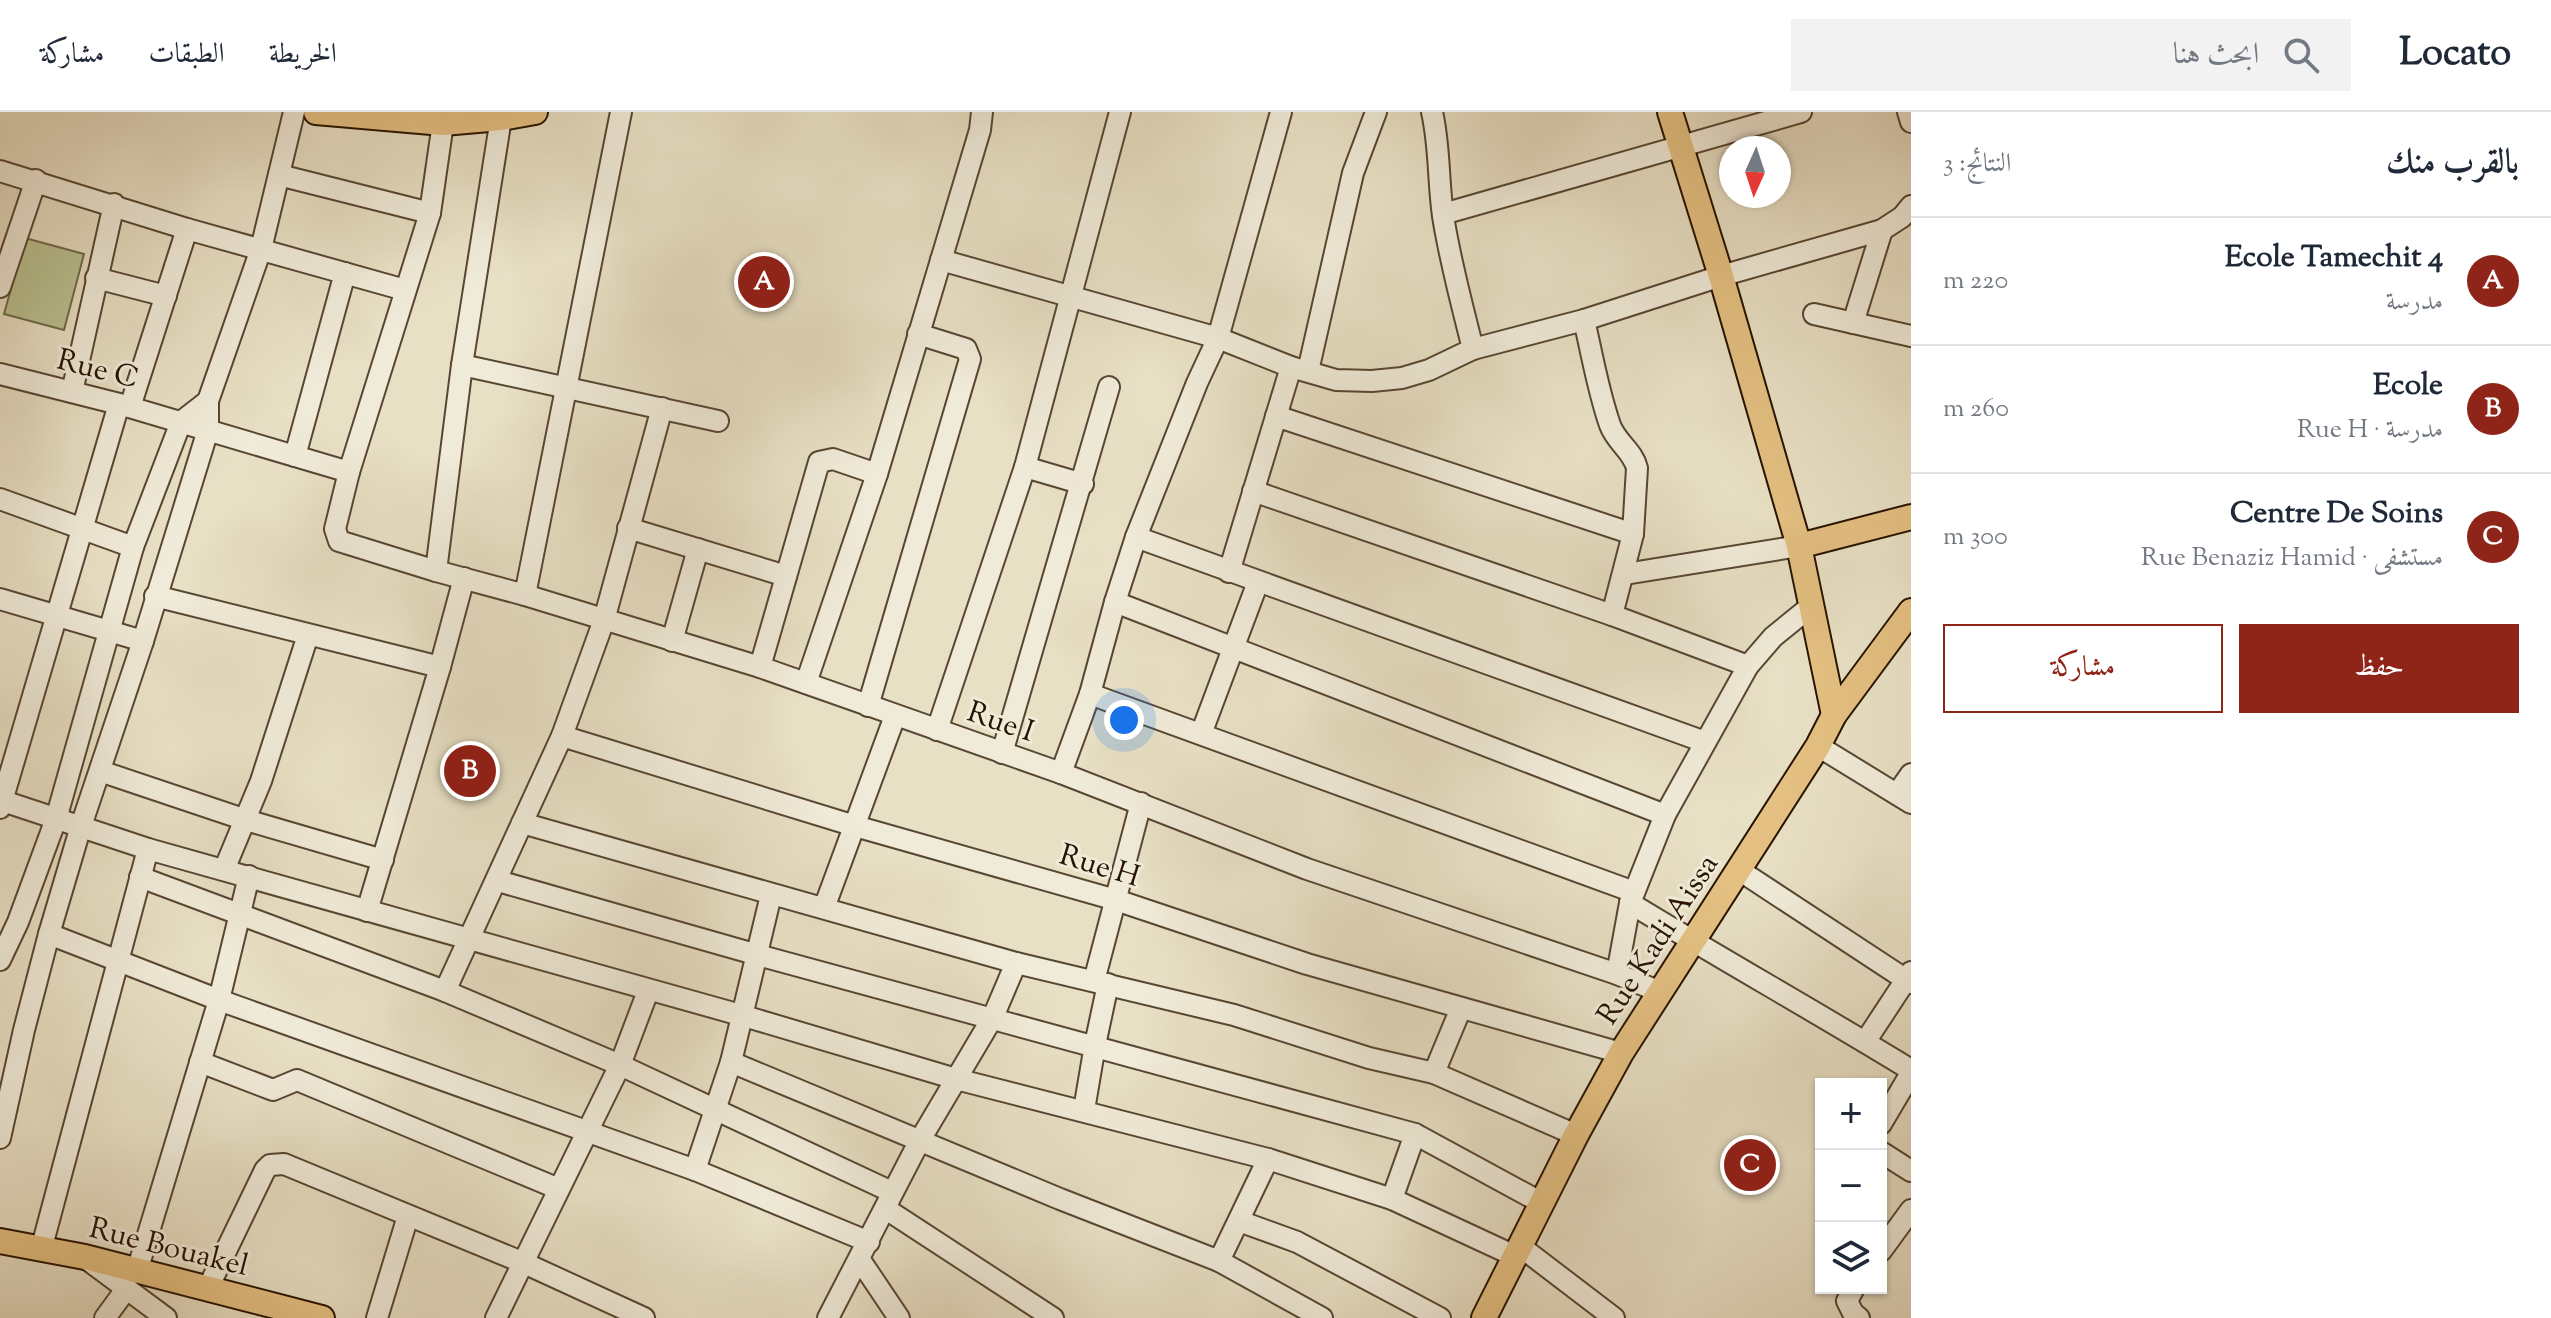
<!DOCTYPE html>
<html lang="ar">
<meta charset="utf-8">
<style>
:root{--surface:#fff;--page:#f2f2f3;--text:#1f2937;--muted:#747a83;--line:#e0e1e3;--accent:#8f2418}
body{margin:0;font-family:"Sorts Mill Goudy",Amiri,serif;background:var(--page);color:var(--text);direction:rtl}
.controls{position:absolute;right:24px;bottom:24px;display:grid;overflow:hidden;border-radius:0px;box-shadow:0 2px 6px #0004}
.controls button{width:72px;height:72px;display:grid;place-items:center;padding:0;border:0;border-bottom:2px solid var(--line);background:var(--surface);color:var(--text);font:40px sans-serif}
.compass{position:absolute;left:1719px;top:24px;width:72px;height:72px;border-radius:50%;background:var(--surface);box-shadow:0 2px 6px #0004;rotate:183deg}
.you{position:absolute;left:1124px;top:608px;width:28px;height:28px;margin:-20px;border:6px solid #fff;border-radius:50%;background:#1a73e8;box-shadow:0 0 0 12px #1a73e833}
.badge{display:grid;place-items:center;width:52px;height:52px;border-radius:50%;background:var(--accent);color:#fff;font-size:26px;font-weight:700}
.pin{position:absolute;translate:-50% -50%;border:4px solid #fff;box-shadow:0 2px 8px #0006}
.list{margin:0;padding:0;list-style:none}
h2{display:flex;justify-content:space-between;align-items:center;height:104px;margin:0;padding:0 32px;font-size:34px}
h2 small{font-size:26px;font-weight:400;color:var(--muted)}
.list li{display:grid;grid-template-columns:52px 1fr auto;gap:24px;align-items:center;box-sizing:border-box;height:128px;padding:0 32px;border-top:2px solid var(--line)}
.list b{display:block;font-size:30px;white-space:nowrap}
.list p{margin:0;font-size:26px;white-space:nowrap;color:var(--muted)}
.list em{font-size:26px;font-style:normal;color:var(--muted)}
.actions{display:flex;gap:16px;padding:24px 32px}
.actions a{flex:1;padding:18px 0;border:2px solid var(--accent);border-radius:0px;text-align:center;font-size:28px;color:var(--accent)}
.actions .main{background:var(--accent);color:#fff}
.icon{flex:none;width:44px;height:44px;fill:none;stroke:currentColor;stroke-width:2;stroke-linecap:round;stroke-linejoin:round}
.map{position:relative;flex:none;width:1911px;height:1206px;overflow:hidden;direction:ltr}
header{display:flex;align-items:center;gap:48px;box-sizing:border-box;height:112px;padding:0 40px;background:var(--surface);border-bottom:2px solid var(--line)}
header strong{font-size:38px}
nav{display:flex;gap:44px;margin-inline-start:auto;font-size:28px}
.search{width:560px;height:72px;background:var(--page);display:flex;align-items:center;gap:20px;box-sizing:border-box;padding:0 28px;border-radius:0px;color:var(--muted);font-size:30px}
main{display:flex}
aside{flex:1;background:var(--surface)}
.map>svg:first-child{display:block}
.green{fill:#bac192;stroke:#716a4a;stroke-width:2}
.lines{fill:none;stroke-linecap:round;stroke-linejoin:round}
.minor-casing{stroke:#584632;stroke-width:24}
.major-casing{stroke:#281301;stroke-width:28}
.minor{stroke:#f0ebd9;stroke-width:20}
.major{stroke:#e4c082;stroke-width:24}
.labels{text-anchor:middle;stroke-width:6;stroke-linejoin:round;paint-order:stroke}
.street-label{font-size:30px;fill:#281301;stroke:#f0ebd9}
</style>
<header>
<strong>Locato</strong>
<div class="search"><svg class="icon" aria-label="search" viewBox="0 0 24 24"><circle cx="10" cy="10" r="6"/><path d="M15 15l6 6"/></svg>ابحث هنا</div>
<nav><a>الخريطة</a><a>الطبقات</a><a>مشاركة</a></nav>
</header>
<main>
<aside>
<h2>بالقرب منك<small>النتائج: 3</small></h2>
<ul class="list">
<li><span class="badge">A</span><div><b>Ecole Tamechit 4</b><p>مدرسة</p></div><em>220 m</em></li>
<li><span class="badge">B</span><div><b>Ecole</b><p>مدرسة · Rue H</p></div><em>260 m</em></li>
<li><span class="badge">C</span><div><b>Centre De Soins</b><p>مستشفى · Rue Benaziz Hamid</p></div><em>300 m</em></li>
</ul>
<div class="actions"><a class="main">حفظ</a><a>مشاركة</a></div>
</aside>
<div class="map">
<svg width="1911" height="1206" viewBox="0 0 1911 1206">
<rect width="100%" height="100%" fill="#e8e0c5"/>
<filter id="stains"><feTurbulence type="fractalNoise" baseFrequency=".0025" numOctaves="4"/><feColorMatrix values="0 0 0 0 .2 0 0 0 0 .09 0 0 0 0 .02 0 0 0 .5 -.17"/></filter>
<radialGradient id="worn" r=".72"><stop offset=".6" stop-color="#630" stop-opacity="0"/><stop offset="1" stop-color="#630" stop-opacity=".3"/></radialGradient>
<polygon class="green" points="25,126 84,142 64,218 4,202"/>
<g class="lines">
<defs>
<g id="minor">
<path d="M1432 0C1440 35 1438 69 1443 104 1450 149 1462 193 1473 237"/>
<polyline points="1908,0 1911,10"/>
<polyline points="443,11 430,101 349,360 335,417 339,429 436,459 525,483 760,555 1061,661 1307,757 1617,862 1660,880"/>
<polyline points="0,59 187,117 405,178"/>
<polyline points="279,63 430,101"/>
<polyline points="1443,102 1801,0"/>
<polyline points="941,148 1218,226 1291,255 1336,268 1372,269 1402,266 1429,258 1473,237 1584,208 1721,164 1882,118 1902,105 1911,94"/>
<polyline points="96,166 166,184"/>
<polyline points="0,175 36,68"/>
<polyline points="1814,202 1911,224"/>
<path d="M1584 208C1592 242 1598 279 1610 313 1616 330 1633 339 1637 356L1633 422 1612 503"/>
<polyline points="1853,211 1882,118"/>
<polyline points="462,253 718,309"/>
<polyline points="1308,259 1353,61 1376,0"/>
<polyline points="0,262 119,292 349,360"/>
<polyline points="72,280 114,92"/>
<polyline points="130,295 187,117"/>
<polyline points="1276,304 1633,422"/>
<polyline points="295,344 345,161"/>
<polyline points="1025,355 1083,372"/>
<polyline points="1253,379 1612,503 1748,554"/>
<polyline points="0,387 133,435"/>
<polyline points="628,416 786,464"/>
<polyline points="1136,425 1705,630"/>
<polyline points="436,459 462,253 501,6"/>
<polyline points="1229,460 1291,255"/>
<polyline points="1625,462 1799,434"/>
<polyline points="525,483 621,0"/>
<polyline points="155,484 440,555 464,466"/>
<polyline points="0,487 143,529"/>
<polyline points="1115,490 1665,703"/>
<polyline points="672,529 698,437"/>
<polyline points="760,555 819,350 833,347 877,362"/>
<polyline points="806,571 877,362 980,18 982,0"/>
<polyline points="1090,582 1634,780"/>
<polyline points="868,594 970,247 966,237 918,222"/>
<polyline points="937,618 1025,355 1120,0"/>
<polyline points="1201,622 1258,470"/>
<polyline points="562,624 855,714 1116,788 1307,852 1621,941"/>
<polyline points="1818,634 1911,691"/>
<polyline points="1002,641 1109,275"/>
<polyline points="100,659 246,708 383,748"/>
<polyline points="1061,661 1090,582 1115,490 1136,425 1197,271 1218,226 1281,0"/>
<polyline points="1897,682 1911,662"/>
<polyline points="0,688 148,737 744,904 956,967 1268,1047 1392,1087 1517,1145"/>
<polyline points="0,696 119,292"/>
<polyline points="522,711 1016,851 1234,903 1369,946 1434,961 1576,1023"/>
<polyline points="224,758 261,669 308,523"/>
<polyline points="1739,758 1911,871"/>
<polyline points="140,765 445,879 620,953 892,1080"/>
<polyline points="498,769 758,843 1415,1022 1542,1091"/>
<path d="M1630 791C1723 848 1818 901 1911 958"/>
<polyline points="824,796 895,604"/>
<polyline points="367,799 440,555"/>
<polyline points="49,822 219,888 695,1058 869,1130"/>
<polyline points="0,848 18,810 56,707 133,435 181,310 208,289"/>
<polyline points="1617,862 1630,791 1665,703 1748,554 1773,525 1810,495"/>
<polyline points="1094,869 1141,691"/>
<polyline points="445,879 562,624 604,508 662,296"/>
<polyline points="1865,930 1911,860"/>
<polyline points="200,950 273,978 297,968 559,1077"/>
<polyline points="731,950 1060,1087 1219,1149 1322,1206"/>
<polyline points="1434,961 1461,896"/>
<polyline points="1084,998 1095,933 1108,872"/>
<polyline points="1881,1012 1911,961"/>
<polyline points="0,1026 24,918 49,822 81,714 143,529 208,318 208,289 261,137 294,0"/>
<polyline points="1881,1040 1911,1059"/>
<polyline points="695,1058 731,950 771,783"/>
<polyline points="1392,1087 1415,1022"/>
<polyline points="886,1097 1053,1206"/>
<polyline points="1239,1109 1297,1130 1440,1206"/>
<polyline points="1521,1135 1614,1206"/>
<polyline points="41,1138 148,737"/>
<polyline points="1881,1139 1911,1098"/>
<polyline points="88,1148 166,1206"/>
<polyline points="860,1148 899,1206"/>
<polyline points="1219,1149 1268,1047"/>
<polyline points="137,1159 219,888 249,764"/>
<polyline points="208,1176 265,1058 270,1053 284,1052 524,1151 644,1206"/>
<polyline points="1854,1176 1847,1189 1853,1201 1859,1206"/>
<polyline points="105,1206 127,1176"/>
<polyline points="377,1206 408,1104"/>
<polyline points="496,1206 620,953 648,879"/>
<polyline points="828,1206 920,1028 993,905 1016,851"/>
</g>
<g id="major">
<polyline points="316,0 443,11 501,6 535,0"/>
<polyline points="1670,0 1721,164 1799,434 1834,603"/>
<polyline points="1799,434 1911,405"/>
<polyline points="0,1129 85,1145 322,1206"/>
<polyline points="1484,1206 1576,1023 1621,941 1818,634 1834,603 1911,499"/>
</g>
</defs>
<use href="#minor" class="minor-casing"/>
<use href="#major" class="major-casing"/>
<use href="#minor" class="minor"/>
<use href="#major" class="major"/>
</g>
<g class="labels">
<g class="street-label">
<text transform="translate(98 256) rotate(14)" y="10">Rue C</text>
<text transform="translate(1001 609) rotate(19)" y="10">Rue I</text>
<text transform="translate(1100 753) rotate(17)" y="10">Rue H</text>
<text transform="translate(1657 827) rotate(-57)" y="10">Rue Kadi Aissa</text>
<text transform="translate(169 1134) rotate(14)" y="10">Rue Bouakel</text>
</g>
</g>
<rect width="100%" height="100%" filter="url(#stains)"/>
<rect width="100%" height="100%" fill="url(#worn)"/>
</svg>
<div class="controls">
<button>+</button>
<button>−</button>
<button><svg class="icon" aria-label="layers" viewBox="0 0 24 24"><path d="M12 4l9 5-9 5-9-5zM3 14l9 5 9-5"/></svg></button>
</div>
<svg class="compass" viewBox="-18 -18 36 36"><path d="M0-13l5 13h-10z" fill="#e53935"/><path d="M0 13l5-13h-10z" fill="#747a83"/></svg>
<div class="you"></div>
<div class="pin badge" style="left:764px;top:170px">A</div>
<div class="pin badge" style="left:470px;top:659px">B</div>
<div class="pin badge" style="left:1750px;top:1053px">C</div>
</div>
</main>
